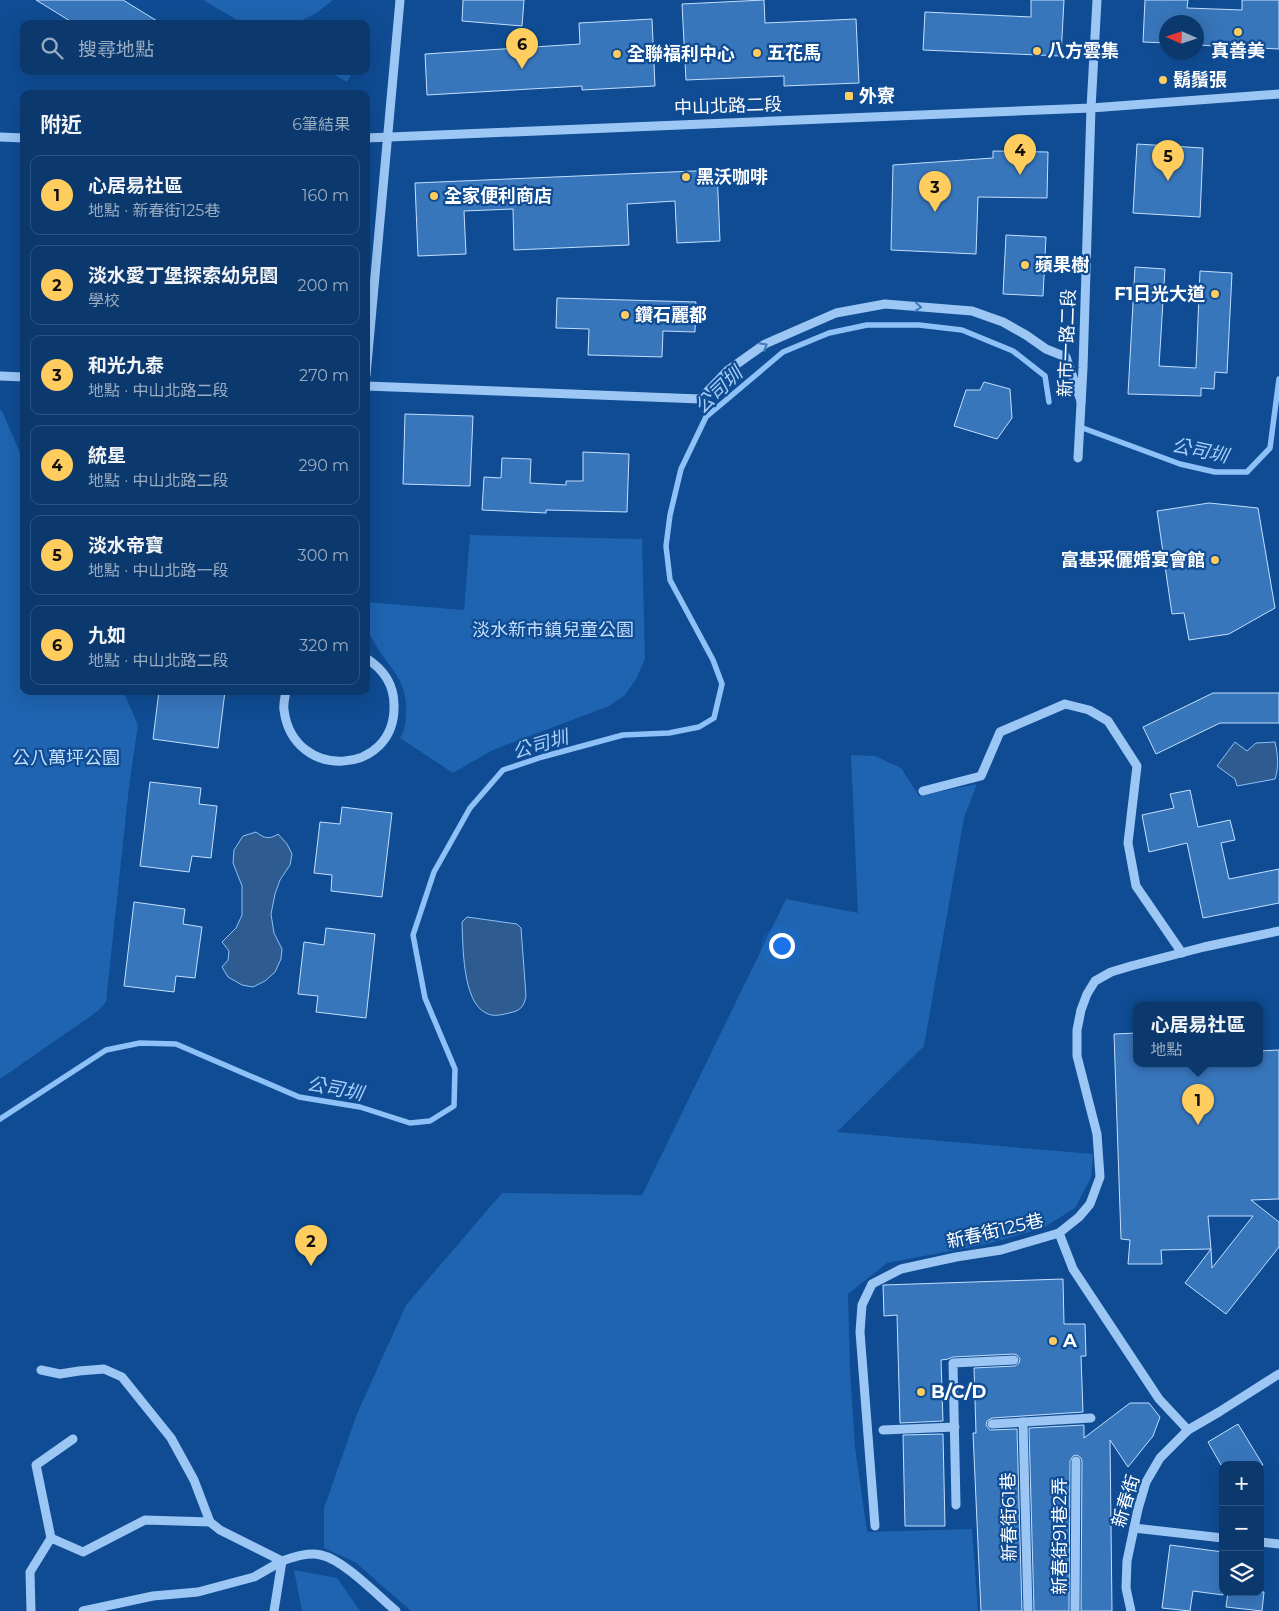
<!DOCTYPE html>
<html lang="zh-TW">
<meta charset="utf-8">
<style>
:root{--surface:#0b396e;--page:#144073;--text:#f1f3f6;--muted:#9aacc2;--line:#2b5381;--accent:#ffcc5e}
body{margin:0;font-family:Montserrat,"Noto Sans TC",sans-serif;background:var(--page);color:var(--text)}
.controls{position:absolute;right:15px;bottom:15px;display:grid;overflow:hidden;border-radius:10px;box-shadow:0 5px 20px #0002}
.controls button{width:45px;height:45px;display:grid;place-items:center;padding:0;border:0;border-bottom:1px solid var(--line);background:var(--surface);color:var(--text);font:25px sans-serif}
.compass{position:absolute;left:1159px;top:15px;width:45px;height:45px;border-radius:50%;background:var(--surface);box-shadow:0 5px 20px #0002;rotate:273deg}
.you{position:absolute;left:781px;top:945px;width:18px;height:18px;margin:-12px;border:4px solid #fff;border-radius:50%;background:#1a73e8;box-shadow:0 0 0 8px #1a73e833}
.badge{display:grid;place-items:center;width:32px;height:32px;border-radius:50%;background:var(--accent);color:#111;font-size:16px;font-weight:700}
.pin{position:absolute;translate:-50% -41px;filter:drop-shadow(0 1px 2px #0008)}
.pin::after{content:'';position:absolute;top:26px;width:18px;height:15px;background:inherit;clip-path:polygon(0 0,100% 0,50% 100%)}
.popup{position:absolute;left:1133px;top:1002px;width:130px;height:65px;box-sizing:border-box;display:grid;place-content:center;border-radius:10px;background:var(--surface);filter:drop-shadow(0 1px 4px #0005);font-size:16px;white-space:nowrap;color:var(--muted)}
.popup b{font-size:19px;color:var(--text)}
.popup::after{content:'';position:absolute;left:50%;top:100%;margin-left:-10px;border:10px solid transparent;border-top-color:var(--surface)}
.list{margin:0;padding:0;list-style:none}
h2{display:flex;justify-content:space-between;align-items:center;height:65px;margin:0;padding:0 20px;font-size:21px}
h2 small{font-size:16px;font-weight:400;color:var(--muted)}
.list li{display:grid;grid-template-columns:32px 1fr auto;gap:15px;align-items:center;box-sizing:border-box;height:80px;margin:0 10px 10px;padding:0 10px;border:1px solid var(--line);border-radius:10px}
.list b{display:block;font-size:19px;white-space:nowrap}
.list p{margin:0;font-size:16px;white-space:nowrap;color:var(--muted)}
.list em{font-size:16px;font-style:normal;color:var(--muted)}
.icon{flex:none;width:28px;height:28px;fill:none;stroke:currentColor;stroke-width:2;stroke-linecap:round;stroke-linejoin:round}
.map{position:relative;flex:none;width:1279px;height:1611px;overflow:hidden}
.search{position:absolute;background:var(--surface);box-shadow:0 5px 20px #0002;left:20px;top:20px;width:350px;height:55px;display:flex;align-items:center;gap:12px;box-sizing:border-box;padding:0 18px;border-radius:10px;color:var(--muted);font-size:19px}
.panel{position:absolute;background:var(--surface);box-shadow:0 5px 20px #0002;left:20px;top:90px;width:350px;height:605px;border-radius:10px}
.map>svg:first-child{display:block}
.green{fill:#1e64b0}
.water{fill:#2f5c90;stroke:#8dc1f7}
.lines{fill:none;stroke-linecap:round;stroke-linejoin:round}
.stream{stroke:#8dc1f7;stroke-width:5.5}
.building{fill:#3876bc;stroke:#c3dffe}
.minor{stroke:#9cc6f4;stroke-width:9}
.oneway{stroke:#4077b5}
.poi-dot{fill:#ffcc5e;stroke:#0f4c93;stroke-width:2}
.labels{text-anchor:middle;stroke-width:4.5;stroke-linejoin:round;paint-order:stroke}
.poi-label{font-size:18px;font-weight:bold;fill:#fff;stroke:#0f4c93;text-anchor:start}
.street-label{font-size:18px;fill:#fff;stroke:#0f4c93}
.park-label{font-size:18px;fill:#c3dffe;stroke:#0f4c93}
.water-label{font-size:19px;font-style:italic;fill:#a8d0fb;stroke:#0f4c93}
</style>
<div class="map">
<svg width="1279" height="1611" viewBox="0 0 1279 1611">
<rect width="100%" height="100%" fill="#0f4c93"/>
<g class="green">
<polygon points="203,0 333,0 315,14 293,24 244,24"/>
<polygon points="327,71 353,71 347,82"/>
<polygon points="0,411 2,411 24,462 24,691 123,691 138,725 129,787 106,1002 98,1011 0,1079"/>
<path d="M470 535 642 539 645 659 636 679 625 695 609 706 493 750 453 773 400 738C405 730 406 722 406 712 408 678 387 667 373 640 371 636 367 630 366 626 365 619 366 610 366 602L464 610Z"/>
<polygon points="851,755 875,756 901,768 919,796 977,784 964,818 924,1046 837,1132 1093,1154 1091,1178 1075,1208 1043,1228 987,1244 887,1263 848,1294 850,1372 855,1447 867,1532 972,1529 978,1611 411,1611 355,1562 324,1548 324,1508 357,1414 406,1305 502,1193 642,1195 786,899 858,913"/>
<polygon points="294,1570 337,1578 360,1611 302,1611"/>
</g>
<g class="water">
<path d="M1235 742 1247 751 1256 743 1275 742C1278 755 1279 767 1275 779L1237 786 1235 779 1217 766Z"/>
<path d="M256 832C264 838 269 840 278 834L287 844 292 854 290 865 280 880 275 894 271 914 274 933 282 949 281 959 275 972 265 981 253 987 242 985 228 977 222 967 228 960 229 951 222 942 236 928 242 915V886L233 863 234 850 243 836Z"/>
<path d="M467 917 517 924 521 928 526 996C524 1007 520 1011 509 1013 501 1015 493 1017 486 1013 462 1002 463 944 462 922Z"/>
</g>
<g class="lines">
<g class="stream">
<polyline points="1080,427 1180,464 1215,472 1247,472 1270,448 1279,379"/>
<polyline points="0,1119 106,1050 140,1043 176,1044 299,1097 360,1107 410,1123 430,1121 454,1106 455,1069 425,998 413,935 434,872 470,808 503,770 542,757 623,735 669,733 699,727 714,718 722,684 713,660 670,580 666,546 670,515 681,469 706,417 783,352 829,333 867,325 919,325 962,330 1013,351 1045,376 1049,402"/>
</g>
</g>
<g class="building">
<polygon points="36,0 123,0 162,24 75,24"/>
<polygon points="463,0 524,0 522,26 462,21"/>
<polygon points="764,0 765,23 856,19 859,83 784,86 784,76 686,80 682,4"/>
<polygon points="1031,0 1064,0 1061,56 923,50 925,12 1031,17"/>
<polygon points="1145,0 1188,0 1187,8 1242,10 1242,0 1279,0 1279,49 1196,45 1196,22 1166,22 1166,43 1143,42"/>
<polygon points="652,19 655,86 582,90 582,86 427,95 425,54 580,44 579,23"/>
<polygon points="1137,144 1203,148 1200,217 1133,213"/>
<polygon points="993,151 1048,152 1047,198 978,197 976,254 891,250 893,165 993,158"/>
<polygon points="717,170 720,241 677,243 675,201 627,204 629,245 514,250 513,209 464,211 466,254 418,256 415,183"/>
<polygon points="1006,235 1046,237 1043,296 1003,294"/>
<polygon points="1135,267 1165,269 1159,366 1196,368 1200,271 1232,273 1227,373 1215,372 1214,389 1201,388 1201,396 1128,394"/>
<polygon points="557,298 696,302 695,332 663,331 662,357 588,355 589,329 556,328"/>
<polygon points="984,382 1010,389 1012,418 997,439 954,426 966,390 980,390"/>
<polygon points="405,414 473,416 470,486 403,484"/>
<polygon points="583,452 629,454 627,512 546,510 546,513 482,510 484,477 501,478 502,458 531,459 530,483 566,485 566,481 583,481"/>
<polygon points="1209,503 1258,508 1275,608 1229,634 1189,640 1184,613 1172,614 1157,511"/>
<polygon points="159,691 225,691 218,748 153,739"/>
<polygon points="1213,693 1279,693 1279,723 1220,723 1156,754 1143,727"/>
<polygon points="150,782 201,788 199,804 217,806 211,858 192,856 189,872 140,866"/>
<polygon points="1190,790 1198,827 1230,820 1235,840 1221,843 1229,879 1279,869 1279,903 1203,918 1187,843 1149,852 1142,815 1174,808 1170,794"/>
<polygon points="342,807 392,813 382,897 331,891 332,875 314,873 320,822 340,824"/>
<polygon points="134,902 185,909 183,924 202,927 195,978 176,976 174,992 124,986"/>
<polygon points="326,928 375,934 366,1018 316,1012 318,996 298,994 304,942 324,945"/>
<polygon points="1137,1033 1137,1064 1259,1064 1259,1051 1279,1050 1279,1199 1251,1200 1279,1222 1279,1247 1226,1314 1185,1283 1211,1249 1212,1268 1253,1216 1208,1216 1211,1249 1161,1250 1162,1264 1128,1264 1130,1240 1121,1239 1114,1034"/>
<polygon points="1063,1279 1064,1324 1085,1324 1086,1356 1081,1356 1083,1412 992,1418 987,1421 986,1425 990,1430 1017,1429 1022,1611 981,1611 973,1433 976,1433 974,1368 1015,1366 1019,1363 1020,1359 1017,1355 1014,1354 953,1357 948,1359 941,1360 943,1421 900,1423 897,1315 884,1316 883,1285"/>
<polygon points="1130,1403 1149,1403 1160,1417 1153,1436 1128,1467 1110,1440 1112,1611 1081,1611 1082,1461 1081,1458 1077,1455 1073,1456 1070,1461 1069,1611 1034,1611 1029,1428 1084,1425 1084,1438"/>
<polygon points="1238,1424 1263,1465 1221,1465 1208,1442"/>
<polygon points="943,1434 945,1526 905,1526 903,1435"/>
<polygon points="1170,1545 1223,1552 1223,1595 1193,1591 1190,1611 1162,1608"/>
<polygon points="1228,1592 1264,1592 1262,1611 1226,1607"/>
</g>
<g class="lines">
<g class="minor">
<polyline points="0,137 24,138"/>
<polyline points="366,138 1091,108 1279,94"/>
<polyline points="366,375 400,0"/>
<polyline points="0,376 24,377"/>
<polyline points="366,386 700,399 727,371 765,344 836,313 885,304 972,311 1003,322 1026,335 1046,349 1066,357 1081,401"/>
<polyline points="1078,458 1083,368 1091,108 1097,0"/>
<path d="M286 691C285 697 283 704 284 710 293 782 396 776 394 705 394 684 383 669 366 658"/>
<polyline points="923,791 981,776 1000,732 1065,704 1089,710 1108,721 1137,766 1128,843 1136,886 1182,953"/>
<polyline points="1059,1233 1073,1269 1159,1399 1188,1430"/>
<path d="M41 1370 60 1374 79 1371 104 1369 122 1377 171 1438 194 1480 210 1522 220 1530 282 1561C294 1557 308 1552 321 1555 344 1560 377 1595 396 1611"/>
<polyline points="1023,1422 1028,1611"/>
<polyline points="992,1424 1091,1418"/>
<polyline points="883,1430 955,1427"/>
<polyline points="956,1505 953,1363 1014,1360"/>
<polyline points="875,1526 860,1332 862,1305 872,1284 901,1269 956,1257 1001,1250 1059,1233 1079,1217 1090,1204 1100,1177 1097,1134 1077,1056 1077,1030 1081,1010 1087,994 1095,981 1111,972 1131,966 1204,947 1279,931"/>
<polyline points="1134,1528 1223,1538"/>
<polyline points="51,1538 36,1465 73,1439"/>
<polyline points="1260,1542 1279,1544"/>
<polyline points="31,1611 30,1572 51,1538 83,1552 145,1520 210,1522"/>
<polyline points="83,1611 153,1596 198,1592 254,1577 282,1561"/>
<polyline points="274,1611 282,1561"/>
<polyline points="1075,1611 1076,1461"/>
<polyline points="1131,1611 1126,1588 1127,1561 1138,1509 1146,1482 1160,1458 1188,1430 1219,1412 1279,1374"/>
</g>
</g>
<defs><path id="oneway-chevron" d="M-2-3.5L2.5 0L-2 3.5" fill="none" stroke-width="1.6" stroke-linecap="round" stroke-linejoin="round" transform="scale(1.25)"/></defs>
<g class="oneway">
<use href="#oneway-chevron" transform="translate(918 307) rotate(4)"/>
<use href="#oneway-chevron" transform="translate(764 346) rotate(-31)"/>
</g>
<g class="poi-dot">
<circle cx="1238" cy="32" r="5"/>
<circle cx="1037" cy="51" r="5"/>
<circle cx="757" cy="53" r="5"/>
<circle cx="617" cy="54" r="5"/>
<circle cx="1163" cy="80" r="5"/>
<rect x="844" y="91" width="10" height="10" rx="2.5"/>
<circle cx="686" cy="177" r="5"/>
<circle cx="434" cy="196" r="5"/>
<circle cx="1025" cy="265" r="5"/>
<circle cx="1215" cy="294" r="5"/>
<circle cx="625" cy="315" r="5"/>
<circle cx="1215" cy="560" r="5"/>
<circle cx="1053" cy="1341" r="5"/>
<circle cx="921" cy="1392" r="5"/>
</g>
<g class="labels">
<g class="poi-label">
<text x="1047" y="57">八方雲集</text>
<text x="1238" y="57" text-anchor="middle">真善美</text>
<text x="767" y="59">五花馬</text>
<text x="627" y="60">全聯福利中心</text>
<text x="1173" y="86">鬍鬚張</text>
<text x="859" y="102">外寮</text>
<text x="696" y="183">黑沃咖啡</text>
<text x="444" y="202">全家便利商店</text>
<text x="1035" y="271">蘋果樹</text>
<text x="1205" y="300" text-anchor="end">F1日光大道</text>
<text x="635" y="321">鑽石麗都</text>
<text x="1205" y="566" text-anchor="end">富基采儷婚宴會館</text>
<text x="1063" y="1347">A</text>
<text x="931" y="1398">B/C/D</text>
</g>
<g class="street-label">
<text transform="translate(728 106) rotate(-2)" y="6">中山北路二段</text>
<text transform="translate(1067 343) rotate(-88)" y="6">新市一路二段</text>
<text transform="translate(995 1231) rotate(-13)" y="6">新春街125巷</text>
<text transform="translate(1126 1501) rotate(-73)" y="6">新春街</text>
<text transform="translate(1009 1517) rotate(-91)" y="6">新春街61巷</text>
<text transform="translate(1060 1536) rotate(-90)" y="6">新春街91巷2弄</text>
</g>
<g class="park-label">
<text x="553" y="636">淡水新市鎮兒童公園</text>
<text x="66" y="764">公八萬坪公園</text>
</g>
<g class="water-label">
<text transform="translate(718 390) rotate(-44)" y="7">公司圳</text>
<text transform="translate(1200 450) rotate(12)" y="7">公司圳</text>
<text transform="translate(540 744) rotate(-16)" y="7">公司圳</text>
<text transform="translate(335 1088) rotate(11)" y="7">公司圳</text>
</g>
</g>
</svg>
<div class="controls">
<button>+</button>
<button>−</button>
<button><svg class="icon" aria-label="layers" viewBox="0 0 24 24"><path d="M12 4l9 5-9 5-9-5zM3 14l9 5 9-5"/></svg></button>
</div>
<svg class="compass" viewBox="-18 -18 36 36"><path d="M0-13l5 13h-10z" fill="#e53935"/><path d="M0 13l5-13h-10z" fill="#9aacc2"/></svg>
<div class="you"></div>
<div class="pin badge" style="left:1198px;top:1125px">1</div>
<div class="popup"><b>心居易社區</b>地點</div>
<div class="pin badge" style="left:311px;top:1266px">2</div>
<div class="pin badge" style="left:935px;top:212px">3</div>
<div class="pin badge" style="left:1020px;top:175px">4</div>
<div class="pin badge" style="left:1168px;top:181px">5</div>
<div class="pin badge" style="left:522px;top:69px">6</div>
<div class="search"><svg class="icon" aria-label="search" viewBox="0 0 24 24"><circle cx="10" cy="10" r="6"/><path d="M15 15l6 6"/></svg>搜尋地點</div>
<section class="panel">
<h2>附近<small>6筆結果</small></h2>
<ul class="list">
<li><span class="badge">1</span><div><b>心居易社區</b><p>地點 · 新春街125巷</p></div><em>160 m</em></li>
<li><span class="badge">2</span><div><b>淡水愛丁堡探索幼兒園</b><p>學校</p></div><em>200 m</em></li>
<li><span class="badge">3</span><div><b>和光九泰</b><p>地點 · 中山北路二段</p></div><em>270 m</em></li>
<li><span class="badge">4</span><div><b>統星</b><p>地點 · 中山北路二段</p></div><em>290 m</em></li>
<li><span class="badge">5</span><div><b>淡水帝寶</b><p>地點 · 中山北路一段</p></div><em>300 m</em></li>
<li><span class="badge">6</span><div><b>九如</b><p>地點 · 中山北路二段</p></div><em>320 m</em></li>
</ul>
</section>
</div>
